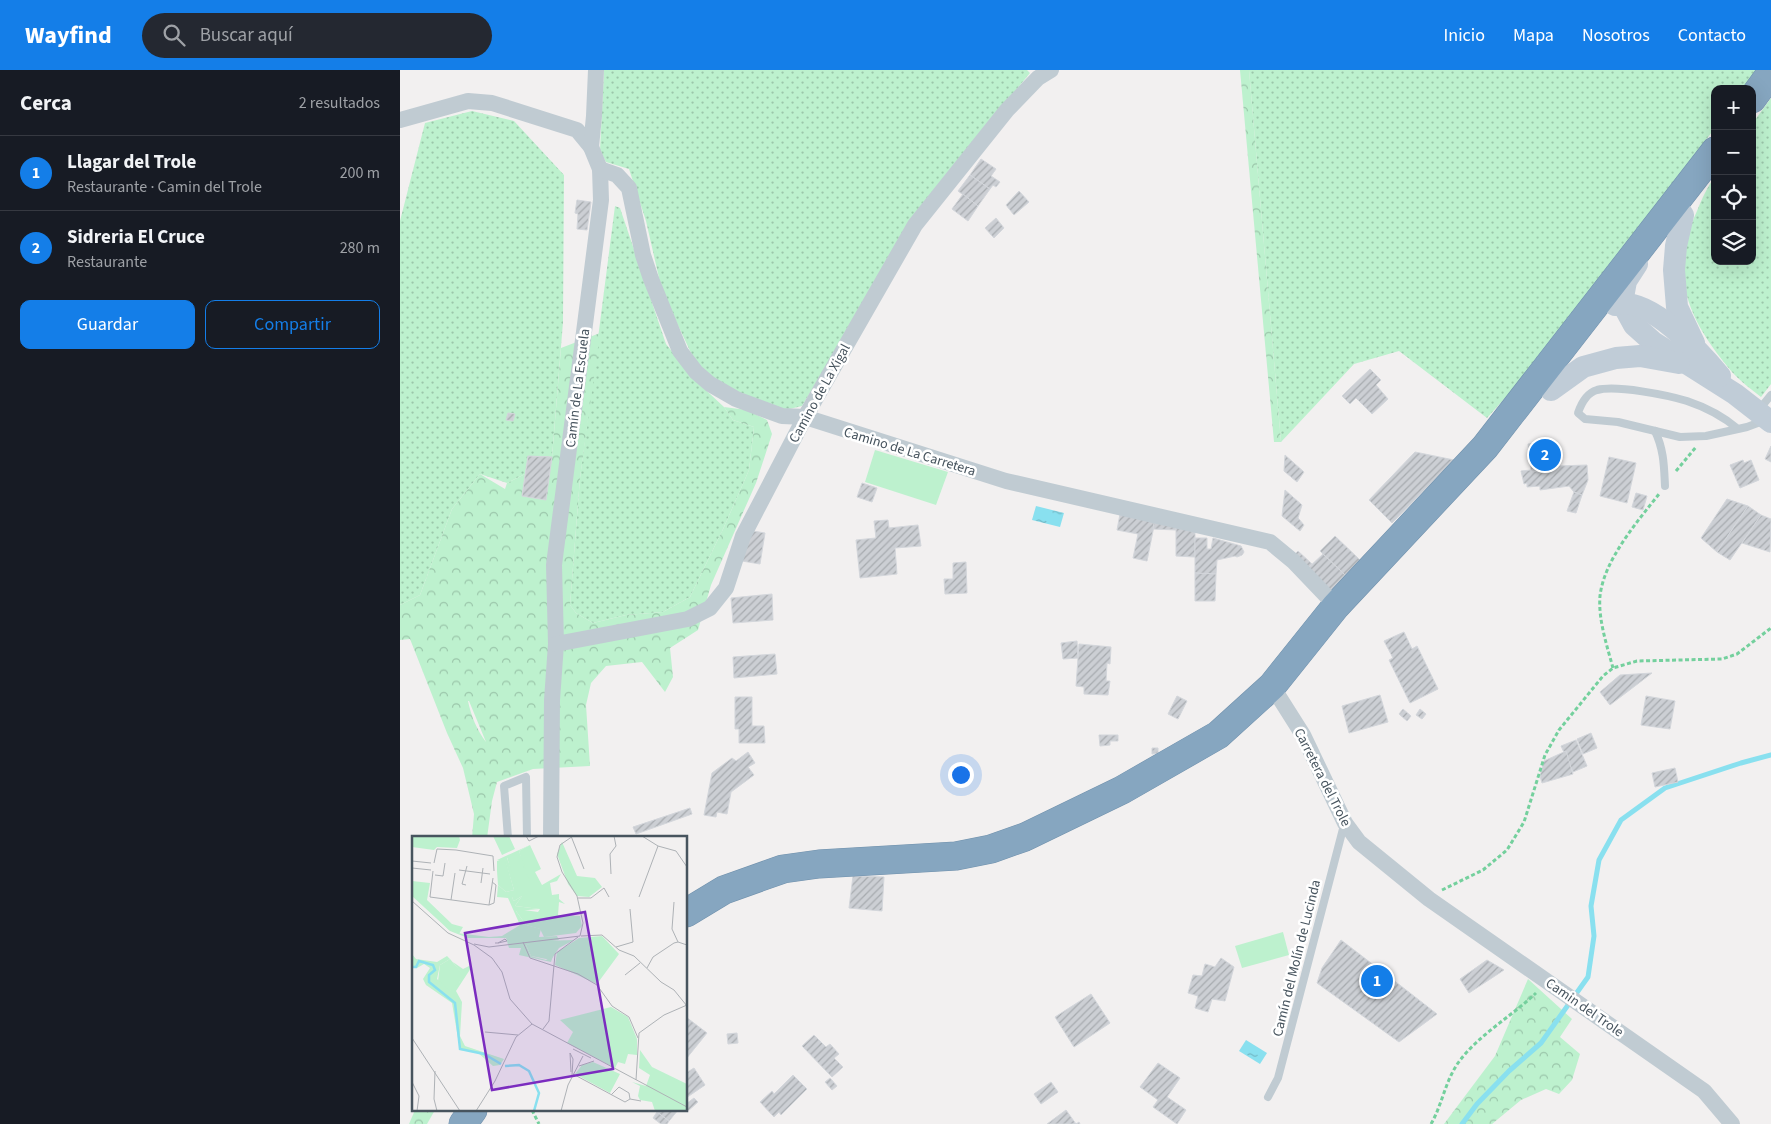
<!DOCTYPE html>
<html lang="es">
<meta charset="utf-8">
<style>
:root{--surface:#171b24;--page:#242831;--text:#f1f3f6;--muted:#9ea1a6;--line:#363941;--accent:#147ee8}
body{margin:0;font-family:"Source Sans 3",sans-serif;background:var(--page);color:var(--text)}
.controls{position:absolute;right:15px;top:15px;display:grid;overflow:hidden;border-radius:10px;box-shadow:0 5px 20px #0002}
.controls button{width:45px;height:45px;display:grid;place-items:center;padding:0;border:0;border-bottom:1px solid var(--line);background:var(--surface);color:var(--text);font:25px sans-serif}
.you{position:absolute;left:560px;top:704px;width:18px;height:18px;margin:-12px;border:4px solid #fff;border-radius:50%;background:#1a73e8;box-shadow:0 0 0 8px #1a73e833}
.badge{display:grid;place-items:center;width:32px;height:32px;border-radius:50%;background:var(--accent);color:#fff;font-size:16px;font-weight:700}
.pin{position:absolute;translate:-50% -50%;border:2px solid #fff;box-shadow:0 1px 5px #0006}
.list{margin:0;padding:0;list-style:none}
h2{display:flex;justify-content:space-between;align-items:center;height:65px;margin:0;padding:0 20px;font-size:21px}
h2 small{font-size:16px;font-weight:400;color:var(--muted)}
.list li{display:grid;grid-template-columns:32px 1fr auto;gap:15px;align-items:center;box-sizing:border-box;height:75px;padding:0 20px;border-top:1px solid var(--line)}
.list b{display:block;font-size:19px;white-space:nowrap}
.list p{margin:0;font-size:16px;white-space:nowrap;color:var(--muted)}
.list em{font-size:16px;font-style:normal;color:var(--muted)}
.actions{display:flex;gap:10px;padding:15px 20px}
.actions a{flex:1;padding:11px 0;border:1px solid var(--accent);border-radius:10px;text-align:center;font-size:18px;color:var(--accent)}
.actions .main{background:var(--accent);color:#fff}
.icon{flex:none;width:28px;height:28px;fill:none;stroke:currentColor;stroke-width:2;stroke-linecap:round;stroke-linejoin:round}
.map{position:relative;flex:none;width:1371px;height:1054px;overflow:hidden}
header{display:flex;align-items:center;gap:30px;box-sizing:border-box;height:70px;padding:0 25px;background:var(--accent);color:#fff}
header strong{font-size:24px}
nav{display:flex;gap:28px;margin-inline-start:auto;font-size:18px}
.search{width:350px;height:45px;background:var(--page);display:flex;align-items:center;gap:12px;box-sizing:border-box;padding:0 18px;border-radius:28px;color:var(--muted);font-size:19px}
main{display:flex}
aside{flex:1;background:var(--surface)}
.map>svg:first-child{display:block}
.grass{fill:url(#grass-dots)}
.forest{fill:url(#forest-crowns);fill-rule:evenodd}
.garden{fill:#bdf1ce}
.water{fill:url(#water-ripples)}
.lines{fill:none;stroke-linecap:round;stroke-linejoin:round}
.stream{stroke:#89e0ef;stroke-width:5}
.building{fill:url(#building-hatch);stroke:#d3d6db}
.highway-casing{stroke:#7191ac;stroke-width:29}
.path{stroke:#74d09d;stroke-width:3;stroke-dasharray:4 2.5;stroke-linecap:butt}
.lane{stroke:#c0cbd2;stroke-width:8}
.street{stroke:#c0cbd2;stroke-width:16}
.secondary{stroke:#c0ccd7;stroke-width:22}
.highway{stroke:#86a6c0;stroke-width:28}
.labels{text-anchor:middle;stroke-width:5;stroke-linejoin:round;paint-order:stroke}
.street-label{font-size:14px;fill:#47545e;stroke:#fff}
.inset-river{fill:none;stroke:#89e0ef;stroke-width:2.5}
.inset-road{fill:none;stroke:#aeb2b6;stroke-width:1}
.view{fill:#7b2cbf;fill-opacity:0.15;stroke:#7b2cbf;stroke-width:2.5}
.inset-edge{fill:none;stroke:#47545e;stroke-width:2.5}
</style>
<header>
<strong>Wayfind</strong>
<div class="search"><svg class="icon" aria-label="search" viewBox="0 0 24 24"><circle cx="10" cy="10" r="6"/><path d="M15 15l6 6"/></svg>Buscar aquí</div>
<nav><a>Inicio</a><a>Mapa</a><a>Nosotros</a><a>Contacto</a></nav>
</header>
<main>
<aside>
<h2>Cerca<small>2 resultados</small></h2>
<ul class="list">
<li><span class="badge">1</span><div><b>Llagar del Trole</b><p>Restaurante · Camin del Trole</p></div><em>200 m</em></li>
<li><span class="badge">2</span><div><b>Sidreria El Cruce</b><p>Restaurante</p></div><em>280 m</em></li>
</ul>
<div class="actions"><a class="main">Guardar</a><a>Compartir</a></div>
</aside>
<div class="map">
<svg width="1371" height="1054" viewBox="0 0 1371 1054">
<defs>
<pattern id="grass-dots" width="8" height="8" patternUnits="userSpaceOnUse" patternTransform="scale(1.25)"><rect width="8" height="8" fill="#bdf1ce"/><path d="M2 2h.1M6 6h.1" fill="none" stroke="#9bc6aa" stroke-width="1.8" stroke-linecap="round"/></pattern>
<pattern id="forest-crowns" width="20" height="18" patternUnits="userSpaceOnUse" patternTransform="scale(1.25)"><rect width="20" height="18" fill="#bdf1ce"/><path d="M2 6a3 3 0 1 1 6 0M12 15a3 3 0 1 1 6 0" fill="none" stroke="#9bc6aa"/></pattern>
<pattern id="water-ripples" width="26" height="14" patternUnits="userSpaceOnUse" patternTransform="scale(1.25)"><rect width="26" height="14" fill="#89e0ef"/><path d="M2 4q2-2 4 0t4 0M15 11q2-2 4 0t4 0" fill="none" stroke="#72b8c5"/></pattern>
<pattern id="building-hatch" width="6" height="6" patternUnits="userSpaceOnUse" patternTransform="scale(1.25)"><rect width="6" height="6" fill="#cccfd4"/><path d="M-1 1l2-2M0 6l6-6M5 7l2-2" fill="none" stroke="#a7abaf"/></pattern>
</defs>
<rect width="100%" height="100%" fill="#f2f0f0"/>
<g class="grass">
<polygon points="204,0 627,0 630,3 521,136 402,336 381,341 329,318 298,298 262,221 246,151 229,99 206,92 200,80"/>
<polygon points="849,0 1359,0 1344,19 1315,19 1315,58 1132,298 1087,348 999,281 954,294 881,372"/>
<path d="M1371 28V314L1361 327C1351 319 1340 311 1332 302 1289 251 1267 205 1297 141 1302 129 1307 117 1315 107V191H1352V54Z"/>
<polygon points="72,41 114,51 164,105 163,252 152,387 128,386 125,404 107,413 80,404 52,439 20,525 0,535 0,151 25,53"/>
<polygon points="215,136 220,138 266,274 295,310 324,337 333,350 354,357 349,400 324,457 290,527 263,542 226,545 193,553 176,543 170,535 180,408"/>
</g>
<g class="forest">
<polygon points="840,0 849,0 881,372 874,372"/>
<path d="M200 263 180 408 170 535 176 543 193 553 226 545 263 542 290 527 324 457 349 400 354 357 333 350 324 337 347 340 367 350 372 364 356 413 311 515 298 560 270 578 273 607 265 622 242 592 206 596 191 613 186 635 190 696 133 699 97 712 92 731 87 768H72L74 744 63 698 47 663 10 569 0 570V535L20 525 52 439 80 404 105 419 107 413 125 404 122 426 146 430 152 387 161 278ZM68 631H69L86 672C77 660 71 646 68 631Z"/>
<polygon points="1128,909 1172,949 1160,967 1180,984 1172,1010 1159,1024 1146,1019 1121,1030 1092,1054 1044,1054 1095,986"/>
<polygon points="15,1040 35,1040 27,1054 9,1054"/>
</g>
<g class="garden">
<polygon points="475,380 548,402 536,435 465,412"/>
<polygon points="883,862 889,885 842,898 835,876"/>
</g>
<g class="water">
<polygon points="636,436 664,443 660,457 632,450"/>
<polygon points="846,970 867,983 860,994 839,981"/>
</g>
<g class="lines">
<polyline class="stream" points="1062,1054 1077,1034 1109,1001 1141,973 1188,907 1194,866 1191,836 1199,790 1221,750 1265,718 1341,693 1371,685"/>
</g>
<g class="building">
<polygon points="581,89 596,99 591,106 600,112 596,117 593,115 590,119 570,105"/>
<polygon points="570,105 590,119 578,136 558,121"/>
<polygon points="619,121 629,132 614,145 606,135"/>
<polygon points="563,124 578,136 568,151 552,139"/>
<polygon points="177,130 191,132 187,160 177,159 178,144 175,143"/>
<polygon points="596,148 604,158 594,168 585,158"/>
<polygon points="970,299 981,310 976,315 988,329 972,344 956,328 950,334 942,326"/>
<polygon points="108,343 115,344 113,351 106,350"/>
<polygon points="1156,371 1159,399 1131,402 1128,374"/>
<polygon points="1371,376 1371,392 1365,389"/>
<polygon points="1015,382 1054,390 992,453 969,430"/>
<polygon points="885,385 904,402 897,412 884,401"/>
<polygon points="128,386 152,387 146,430 122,426"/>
<polygon points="1209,387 1236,393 1227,433 1200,426"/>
<polygon points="1343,390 1344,393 1351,390 1359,410 1340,418 1330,395"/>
<polygon points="1187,395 1188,410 1182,425 1174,422 1169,416 1140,420 1140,416 1127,417 1127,413 1124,414 1121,401 1131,400 1131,402 1159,399 1159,396"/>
<polygon points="462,413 477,418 472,432 457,427"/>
<polygon points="885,420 902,435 898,448 904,455 900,461 882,446"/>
<polygon points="1174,422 1182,425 1176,443 1167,441"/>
<polygon points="1236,423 1247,426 1243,440 1232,437"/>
<polygon points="1327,429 1348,436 1317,482 1301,468"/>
<polygon points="1348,436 1361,445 1330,490 1317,482"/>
<polygon points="720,444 755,451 747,491 733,488 738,464 717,460"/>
<polygon points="1361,445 1371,449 1370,482 1342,473"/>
<polygon points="488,450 489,458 518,455 521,476 495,478 497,504 460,508 456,470 476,468 474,451"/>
<polygon points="754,453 776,455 776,460 753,459"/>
<polygon points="776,457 795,457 795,487 776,486"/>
<polygon points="347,460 365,463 360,494 342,491"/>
<polygon points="935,466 960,490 945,505 920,481"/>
<polygon points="795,468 807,468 807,479 811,479 813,468 841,476 844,482 842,485 837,487 835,486 817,490 816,504 795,503"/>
<polygon points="898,481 912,494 906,500 892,487"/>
<polygon points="923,484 945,505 929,522 906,500"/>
<polygon points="566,492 567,523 545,524 544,509 553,509 553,493"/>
<polygon points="795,503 816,504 815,531 795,531"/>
<polygon points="372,524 373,550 333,553 331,528"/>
<polygon points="1004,562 1012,579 1017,576 1038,619 1010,633 989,590 993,588 984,571"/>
<polygon points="677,571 678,588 663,589 661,573"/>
<polygon points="679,574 711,577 710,594 707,593 706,611 710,611 708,625 684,624 684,617 676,616"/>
<polygon points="375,584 377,604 334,608 333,587"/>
<polygon points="1252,603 1210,635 1200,622 1220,605"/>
<polygon points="980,625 988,652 949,663 942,636"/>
<polygon points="777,626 787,631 778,649 768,644"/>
<polygon points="1246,626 1275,631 1270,659 1241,655"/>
<polygon points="335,627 352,627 352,656 364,656 365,673 339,673 339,659 335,659"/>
<polygon points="1003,639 1011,646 1007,651 999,644"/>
<polygon points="1020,639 1026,644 1022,649 1016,645"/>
<polygon points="1191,663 1197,678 1183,684 1177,669"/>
<polygon points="699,665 718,665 718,671 710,671 710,675 700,676"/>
<polygon points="1176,670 1187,696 1173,702 1161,676"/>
<polygon points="752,678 758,678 758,683 752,684"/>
<polygon points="1166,681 1173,704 1142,713 1140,706 1144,691"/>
<polygon points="348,682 355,693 348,697 354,705 331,722 327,744 317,742 316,747 304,745 312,703 332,688 336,691"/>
<polygon points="1275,698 1278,712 1255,717 1252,703"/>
<polygon points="290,738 292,744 236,764 233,757"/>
<polygon points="453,806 484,807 482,841 449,838"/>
<polygon points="941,870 1001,916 1037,944 999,972 917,913 922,898"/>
<polygon points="821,888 834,897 825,931 812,929 808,942 795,938 798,926 788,923 793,905 802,906 805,894 815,897"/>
<polygon points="1087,890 1104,900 1069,923 1060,909"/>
<polygon points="691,924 710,953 674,977 655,947"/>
<polygon points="286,947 307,963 286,989"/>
<polygon points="337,963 338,973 328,974 327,964"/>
<polygon points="414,965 426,977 430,974 439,984 434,988 443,997 432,1007 402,976"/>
<polygon points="758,993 780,1008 767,1027 786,1040 777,1054 753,1037 758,1030 740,1017"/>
<polygon points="294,998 305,1015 286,1028 286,1003"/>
<polygon points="393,1005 407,1019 381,1045 379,1042 374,1047 360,1032 372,1021 374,1024"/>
<polygon points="430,1008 437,1016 432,1020 425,1012"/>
<polygon points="651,1012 658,1022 641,1034 634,1024"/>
<polygon points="294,1028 298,1032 287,1042 286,1040 286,1034"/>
<polygon points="258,1040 278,1040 269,1051 257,1042"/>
<polygon points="666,1040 676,1054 679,1052 680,1054 647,1054"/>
<polygon points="257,1042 269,1051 267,1054 261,1054 253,1048"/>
</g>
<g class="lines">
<defs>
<g id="highway">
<polyline points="1352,29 1371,3"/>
<polyline points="286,843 324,820 383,799 419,794 556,786 591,779 625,767 722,720 818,665 872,616 936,536 1085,377 1315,81"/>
<polyline points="63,1054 73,1040"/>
</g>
</defs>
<use href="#highway" class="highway-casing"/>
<g class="path">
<polyline points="1276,401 1296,377"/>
<path d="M1213 598C1207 576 1198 549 1200 526 1204 490 1237 452 1259 424"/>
<polyline points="1042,820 1083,800 1107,780 1124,752 1145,685 1159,660 1203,606 1213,598 1237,591 1322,589 1337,584 1371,558"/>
<polyline points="132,1040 139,1054"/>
<path d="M1031 1054C1042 1035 1045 1012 1058 993 1077 966 1112 946 1136 923"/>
</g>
<g class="lane">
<polyline points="1358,341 1371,325"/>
<path d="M1338 359 1306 366 1280 367 1218 352 1185 349 1178 343C1181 334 1187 323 1197 320 1217 315 1267 325 1287 331 1305 337 1324 347 1338 359L1347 357 1363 351"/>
<path d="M1255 361C1264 380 1264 396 1265 416"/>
<polyline points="108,768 104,716 126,707 127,768"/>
<polyline points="868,1027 878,1008 944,755"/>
</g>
<g class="street">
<polyline points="0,50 68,31 92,33 177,60 191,77 200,99 201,130 154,495 156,574 152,630 151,768"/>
<polyline points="191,77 194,46 196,0"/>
<polyline points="200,99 217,105 229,118 243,185 251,209 280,281 296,302 310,314 336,329 382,346 405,347 606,411 870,472 893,491 936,536"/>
<polyline points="156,574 288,549 310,538 326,518 343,466 405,347 515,155 607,40 638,8 651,0"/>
<polyline points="872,616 903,665 945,753 959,772 1029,829 1304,1021 1332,1054"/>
</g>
<g class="secondary">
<polyline points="1283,145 1276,176 1274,200 1277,237 1294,273"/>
<polyline points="1237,194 1226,211 1222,233 1234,255 1253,272 1335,324 1371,352"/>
<path d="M1215 235C1248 224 1301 283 1320 306"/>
<polyline points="1151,320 1183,297 1216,288 1240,286 1279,293"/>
</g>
<use href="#highway" class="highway"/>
</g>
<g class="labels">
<g class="street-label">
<text transform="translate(177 318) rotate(-83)" y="5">Camín de La Escuela</text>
<text transform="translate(419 323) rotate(-61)" y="5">Camino de La Xigal</text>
<text transform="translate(510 381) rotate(17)" y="5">Camino de La Carretera</text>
<text transform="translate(923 707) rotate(63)" y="5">Carretera del Trole</text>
<text transform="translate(896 888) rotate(-76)" y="5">Camín del Molín de Lucinda</text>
<text transform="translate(1185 937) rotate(35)" y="5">Camin del Trole</text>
</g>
</g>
<g transform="translate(12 766)">
<rect width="275" height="275" fill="#f2f0f0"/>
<path d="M0 0H47L48 4 45 12 25 11 22 14 0 11ZM118 9 129 33 123 36 130 49 149 38 145 45 138 47 140 59 147 58V63L153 68 147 66 146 79 168 80 170 90 164 97 132 101 128 93 114 89 104 75 105 73 126 76 128 73 103 70 110 60 102 65 100 62 104 55 95 21 105 16 109 22 107 15ZM93 22 102 54 94 56 86 49 85 35V25ZM190 100 207 118 185 148 143 129 145 116 167 102ZM162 104 147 112 139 124 119 120 114 109 130 105ZM38 123 51 138 46 150 37 156 26 145 28 129ZM199 171 216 181 225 203V219L216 218 213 228 206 226 203 232 155 207 161 196 148 184ZM181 226 208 238 198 257 163 238 170 229Z" fill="#bdf1ce"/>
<path d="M118 9 107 15 118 45 105 17 95 22 107 54 100 62 102 65 110 60 103 70 128 73 104 75 114 89 129 93 127 101 145 100 147 104 114 109 119 120 134 124 141 120 139 126 107 119 109 112H97L94 102H56L38 95 32 89 45 97 77 101 90 100 108 89 96 62 85 61 86 49 94 56 102 54 93 24H85ZM0 118 4 123 25 126 35 120 38 123 28 129 25 143 38 155 47 147 50 138 41 126 51 133 57 130 59 132 44 155 50 166 48 200 53 210 92 223 88 229 81 230 65 216 48 214 40 167 14 149 11 143 18 132 12 128 5 132H0ZM228 214 240 231 275 248V275H243L240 266 228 264 226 260 228 250 220 246 234 250 238 239 227 232Z" fill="#bdf1ce"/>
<path d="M150 6 165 40 183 42 190 51 177 61 165 60 156 48 145 18Z" fill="#bdf1ce"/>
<path d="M81 0H97L103 13 90 19ZM0 45 18 47 15 64 40 88 51 91 47 98 37 94 0 60Z" fill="#bdf1ce"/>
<path class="inset-river" d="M0 131H4L7 125 21 129 23 134 17 139V146L43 167 48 213 72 218 89 228M93 230 107 229 117 235 127 257 122 275"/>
<path class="inset-road" d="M114 0 117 5 127 0M159 0 172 33M230 0 246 10 264 15 275 31M0 25 19 27M22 27 25 13 44 14 81 20 82 35M0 32 19 34M47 34 78 38M21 35 18 61 77 69M199 38 198 18 204 10 202 0M23 39 31 40 33 27M69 47 71 32M54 49 50 48 55 30M227 61 246 10M166 62H179L192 52 197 61M39 64 43 37M0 65 36 97 62 109 80 122 90 136 98 163 120 188 275 271M262 66 260 93 266 106M77 69 82 67 84 49 80 46M77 69 81 42M169 100 190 99 207 114 222 120 249 146 262 154 275 170M111 106 118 122 166 138 185 149 200 170 217 181 226 202M83 107H86L95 105 93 103 86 107M62 108 77 111 168 100 171 87 165 60 150 36 145 21 148 9 161 0M204 111 221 106 218 73M235 132 241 121 262 107 266 106 275 109M213 139 228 127M131 193 137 185 143 118 166 101M73 196 106 199M0 202 48 275M161 213 179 222M167 230 182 225M23 235 22 263 25 275M159 236 158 217 161 223 160 239M161 238 213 266 218 263 229 265M224 244 227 197 252 179 275 169M0 246 7 260 5 275M199 259 207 251 217 257 218 263M64 275 83 245 104 201 120 188M149 275 156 249 171 220"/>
<path class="view" d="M173 76 201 233 80 254 53 97Z"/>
<rect width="275" height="275" class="inset-edge"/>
</g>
</svg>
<div class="controls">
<button>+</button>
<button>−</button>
<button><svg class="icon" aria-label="locate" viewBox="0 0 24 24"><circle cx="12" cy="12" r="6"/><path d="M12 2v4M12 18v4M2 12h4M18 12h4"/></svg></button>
<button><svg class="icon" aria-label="layers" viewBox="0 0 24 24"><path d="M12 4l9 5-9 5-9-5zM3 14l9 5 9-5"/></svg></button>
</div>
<div class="you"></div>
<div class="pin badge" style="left:977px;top:911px">1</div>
<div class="pin badge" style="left:1145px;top:385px">2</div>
</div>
</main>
